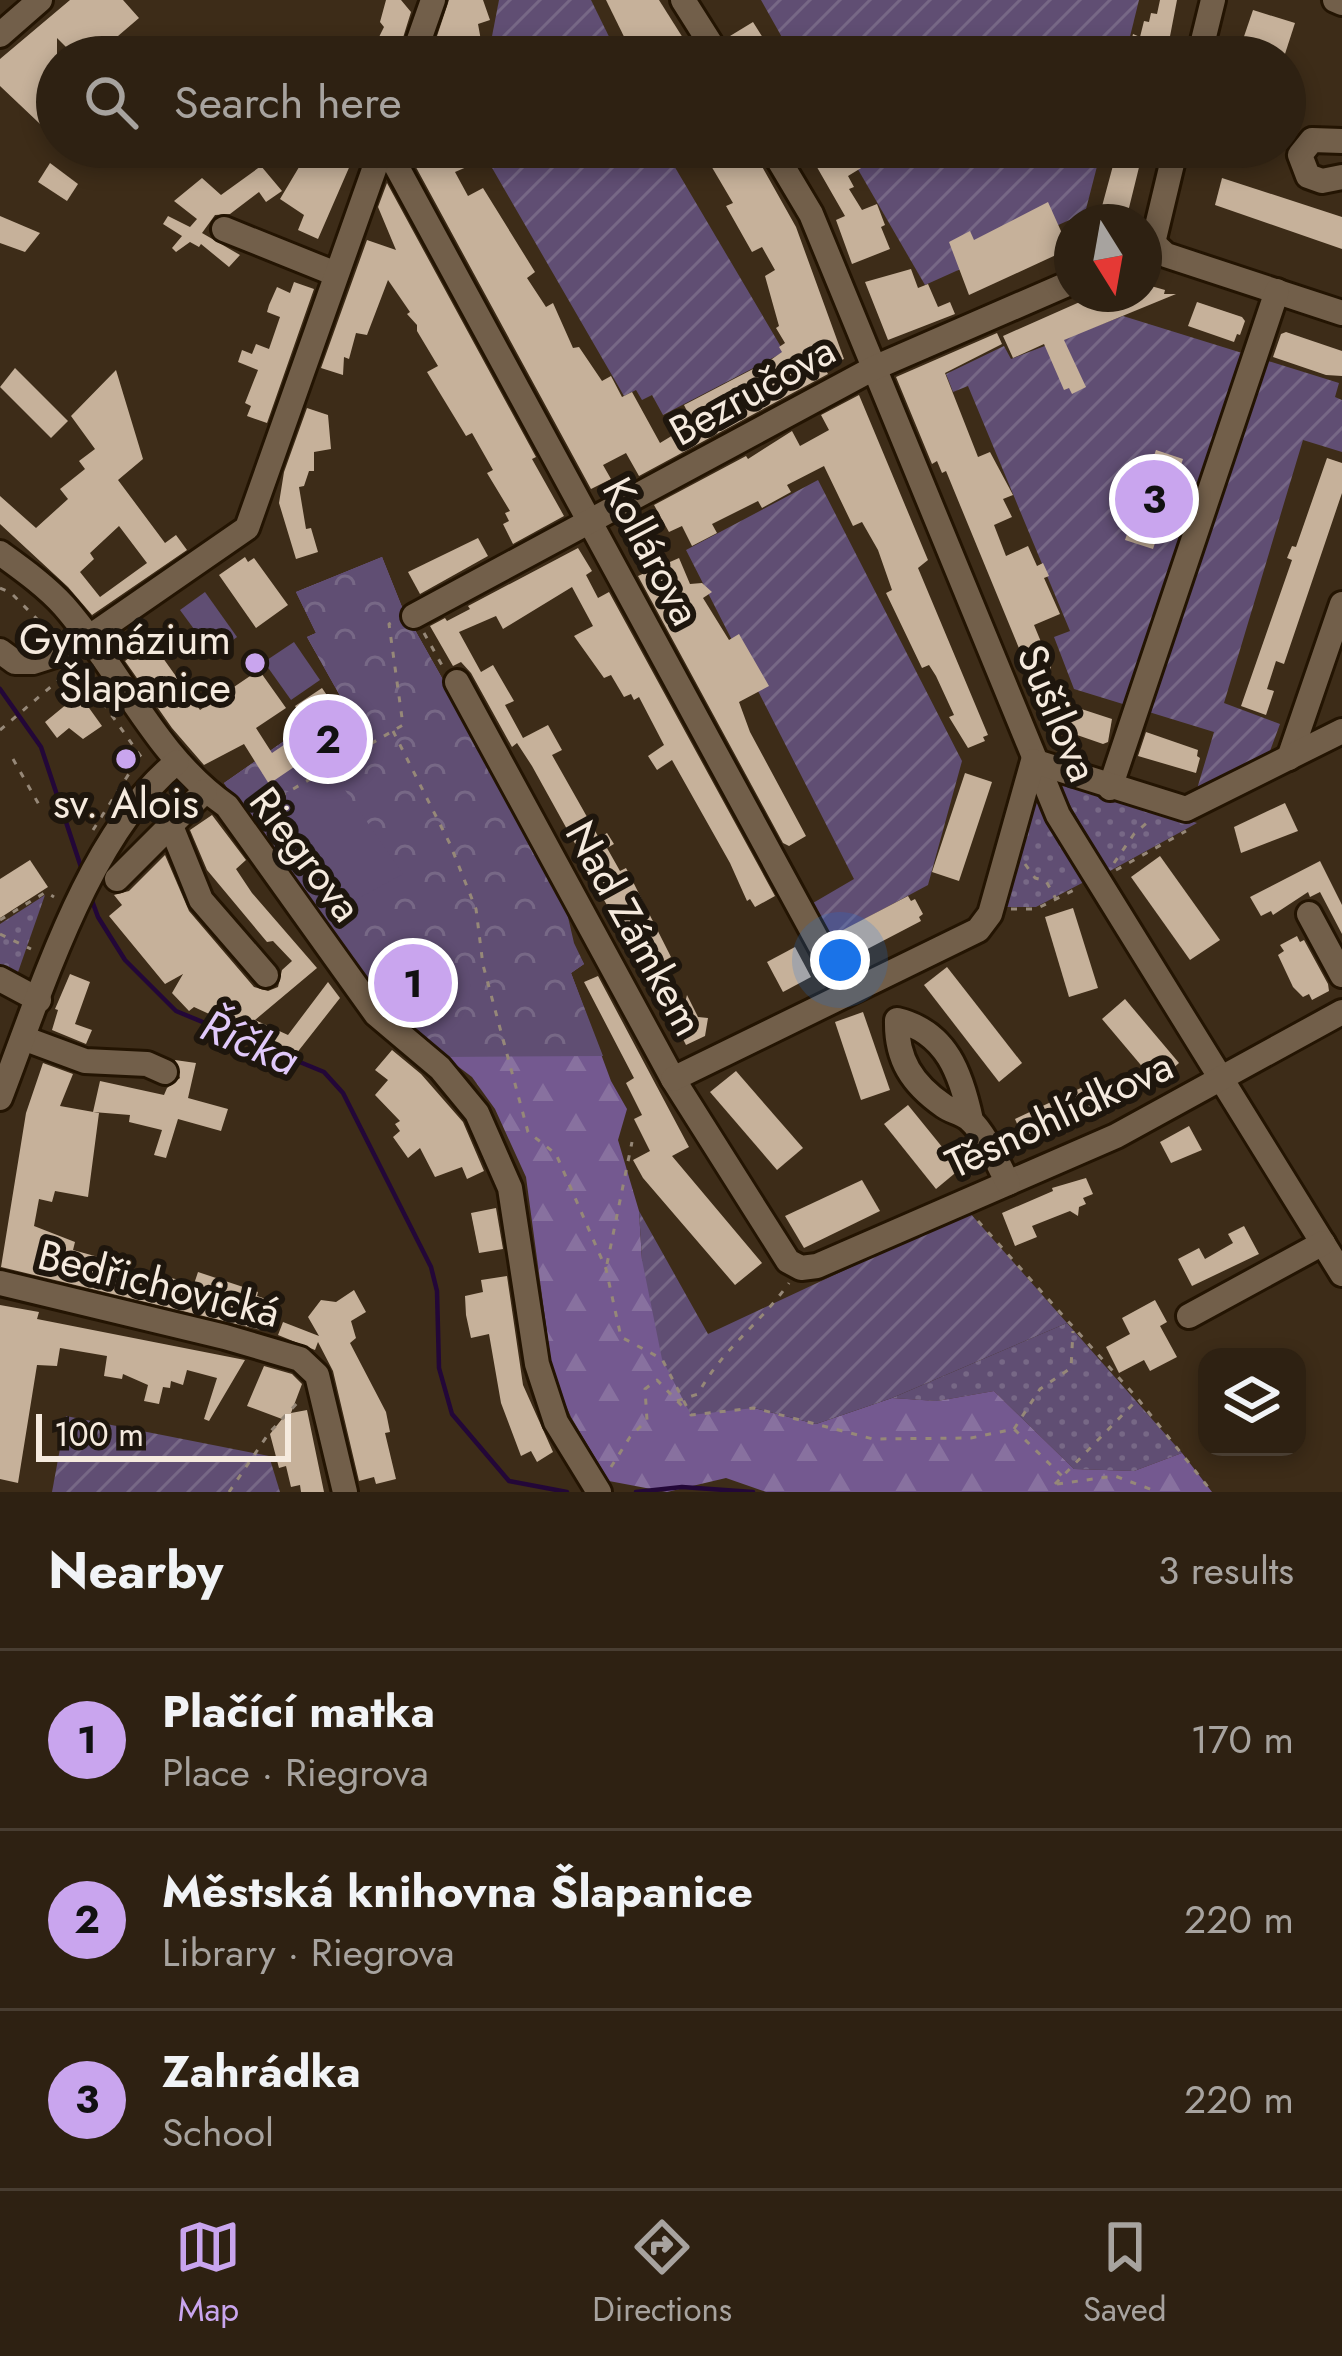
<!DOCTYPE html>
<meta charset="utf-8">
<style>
:root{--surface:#2e2112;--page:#36291b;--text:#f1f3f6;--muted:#a7a39f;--line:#493e32;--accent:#c9a5ee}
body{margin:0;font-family:Jost,sans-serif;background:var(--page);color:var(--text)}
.controls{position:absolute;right:36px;bottom:36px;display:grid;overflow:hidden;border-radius:24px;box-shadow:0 6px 18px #0003}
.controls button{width:108px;height:108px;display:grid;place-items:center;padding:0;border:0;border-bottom:3px solid var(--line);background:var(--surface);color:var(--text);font:60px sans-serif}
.compass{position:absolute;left:1054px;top:204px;width:108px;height:108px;border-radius:50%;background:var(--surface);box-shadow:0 6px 18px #0003;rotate:169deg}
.scale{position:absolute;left:36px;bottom:30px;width:255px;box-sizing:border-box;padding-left:12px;border:6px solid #f5eade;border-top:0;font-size:33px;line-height:42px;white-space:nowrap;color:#f5eade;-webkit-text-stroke:9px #1e160d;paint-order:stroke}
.you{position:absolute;left:840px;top:960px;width:42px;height:42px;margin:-30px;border:9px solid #fff;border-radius:50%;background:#1a73e8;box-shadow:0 0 0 18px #1a73e833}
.badge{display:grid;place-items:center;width:78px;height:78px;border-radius:50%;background:var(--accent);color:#111;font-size:39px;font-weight:700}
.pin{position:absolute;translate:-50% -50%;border:6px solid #fff;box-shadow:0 3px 12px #0006}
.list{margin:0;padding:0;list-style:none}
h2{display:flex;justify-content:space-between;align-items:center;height:156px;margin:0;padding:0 48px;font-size:51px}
h2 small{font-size:39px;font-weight:400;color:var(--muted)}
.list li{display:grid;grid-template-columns:78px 1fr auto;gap:36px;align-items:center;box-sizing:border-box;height:180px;padding:0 48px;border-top:3px solid var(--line)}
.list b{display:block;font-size:45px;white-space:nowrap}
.list p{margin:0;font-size:39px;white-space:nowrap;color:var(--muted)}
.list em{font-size:39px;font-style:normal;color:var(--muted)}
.icon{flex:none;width:66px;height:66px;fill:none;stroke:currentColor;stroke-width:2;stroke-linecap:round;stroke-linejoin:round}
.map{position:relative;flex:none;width:1342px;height:1492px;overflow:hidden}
.search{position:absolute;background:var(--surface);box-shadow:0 6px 18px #0003;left:36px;right:36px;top:36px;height:132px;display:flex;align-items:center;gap:30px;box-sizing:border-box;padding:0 42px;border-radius:66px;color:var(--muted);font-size:45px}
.sheet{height:696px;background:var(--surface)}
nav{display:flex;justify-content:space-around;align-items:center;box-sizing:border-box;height:168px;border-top:3px solid var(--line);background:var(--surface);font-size:33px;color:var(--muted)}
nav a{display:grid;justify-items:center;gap:6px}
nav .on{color:var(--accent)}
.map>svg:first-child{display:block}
.grass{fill:url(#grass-dots)}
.forest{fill:url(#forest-firs)}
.park{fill:url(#park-crowns)}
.garden{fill:url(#garden-furrows)}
.pitch{fill:#604e73}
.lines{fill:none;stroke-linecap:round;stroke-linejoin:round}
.stream{stroke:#230738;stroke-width:4.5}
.building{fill:#c6b19a;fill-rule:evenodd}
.minor-casing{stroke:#231402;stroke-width:30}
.path{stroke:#968878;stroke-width:3;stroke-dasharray:6 9;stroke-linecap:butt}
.minor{stroke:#725f4a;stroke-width:24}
.poi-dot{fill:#c9a5ee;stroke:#1e160d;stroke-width:4.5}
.labels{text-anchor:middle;stroke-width:12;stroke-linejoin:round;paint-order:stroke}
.street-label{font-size:42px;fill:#f5eade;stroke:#1e160d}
.poi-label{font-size:42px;fill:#f5eade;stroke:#1e160d;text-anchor:end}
.water-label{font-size:45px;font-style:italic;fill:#e1c9fb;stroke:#1e160d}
</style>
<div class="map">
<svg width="1342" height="1492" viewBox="0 0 1342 1492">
<defs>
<pattern id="grass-dots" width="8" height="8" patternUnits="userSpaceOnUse" patternTransform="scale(3)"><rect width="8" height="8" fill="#604e73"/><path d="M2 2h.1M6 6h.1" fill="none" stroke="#776886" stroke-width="1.8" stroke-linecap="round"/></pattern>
<pattern id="forest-firs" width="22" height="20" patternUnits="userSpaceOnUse" patternTransform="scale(3)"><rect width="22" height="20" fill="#745990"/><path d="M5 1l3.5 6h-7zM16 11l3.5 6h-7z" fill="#88719f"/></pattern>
<pattern id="park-crowns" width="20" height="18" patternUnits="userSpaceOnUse" patternTransform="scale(3)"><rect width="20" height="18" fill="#604e73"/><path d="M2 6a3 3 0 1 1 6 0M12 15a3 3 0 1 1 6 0" fill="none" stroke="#776886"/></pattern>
<pattern id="garden-furrows" width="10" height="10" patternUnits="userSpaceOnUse" patternTransform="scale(3)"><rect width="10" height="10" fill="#604e73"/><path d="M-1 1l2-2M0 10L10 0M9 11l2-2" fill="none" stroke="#776886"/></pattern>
</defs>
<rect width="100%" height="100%" fill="#3d2c18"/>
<g class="grass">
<polygon points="1063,779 1197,823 1108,872 1057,782"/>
<polygon points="1033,792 1084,882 1036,907 1001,907"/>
<polygon points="45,895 17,975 0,964 0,924"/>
<polygon points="1067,1323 1182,1453 1134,1471 1074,1469 994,1391 937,1401 892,1398"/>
</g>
<polygon class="forest" points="382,557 402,607 562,891 572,943 584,964 571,973 611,1081 627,1109 618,1140 639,1211 642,1260 754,1408 816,1424 892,1398 937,1401 994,1391 1074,1469 1134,1471 1182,1453 1212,1492 766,1492 726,1478 667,1492 609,1481 571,1417 553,1377 526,1177 495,1109 472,1077 382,1009 224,783 300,730 309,743 352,717 307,637 316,633 296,592"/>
<polygon class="park" points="382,557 402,607 562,891 574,943 584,964 571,973 603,1056 446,1057 382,1009 224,783 300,730 309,743 352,717 307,637 316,633 296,592"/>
<g class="garden">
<polygon points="499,0 591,0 619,57 488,57"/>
<polygon points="761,0 1139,0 1125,57 793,57"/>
<polygon points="480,147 663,147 784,352 663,415 652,395 642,400 636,390 624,396"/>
<polygon points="845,147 1102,147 1085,213 925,285"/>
<polygon points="1123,316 1339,383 1335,397 1342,400 1342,452 1303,440 1224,703 1280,724 1270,751 1197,789 1214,732 1074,689 1054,637 1070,631 968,386 953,392 946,374 1004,346 1011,359"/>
<polygon points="818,480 962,761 928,885 831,937 813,903 854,879 686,550"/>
<polygon points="639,1211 708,1334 969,1212 1067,1323 892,1398 816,1424 754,1408 691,1415 662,1359 642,1260"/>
<polygon points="66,1416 269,1456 280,1492 52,1492"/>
</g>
<g class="pitch">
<polygon points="205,592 237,637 213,655 180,610"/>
<polygon points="294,642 320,680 291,700 264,662"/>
<polygon points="329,767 403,874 339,909 269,803"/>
</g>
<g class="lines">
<g class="stream">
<polyline points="0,689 41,747 82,870"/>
<polyline points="91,898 98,917 125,960 176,1011 324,1072 343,1093 431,1267 437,1291 439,1368 452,1414 509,1481 567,1492"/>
<polyline points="636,1492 682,1487 753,1492"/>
</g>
</g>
<g class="building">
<polygon points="70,0 123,0 139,18 111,42 126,57 76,57 57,38 57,140 0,86 0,59"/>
<polygon points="386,0 401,0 411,12 397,57 369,57 384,27 380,22"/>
<polygon points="449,0 483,0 490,20 478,24 484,57 430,57"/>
<polygon points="606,0 659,0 695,57 634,57"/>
<polygon points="1160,0 1177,0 1166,57 1127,57 1133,34 1140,37 1144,21 1149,22 1151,13 1157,14"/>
<polygon points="1253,10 1295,23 1284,57 1237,57"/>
<polygon points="753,22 768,46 765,48 770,57 743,57 730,36"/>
<polygon points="311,147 358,147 318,239 298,230 304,215 280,199"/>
<polygon points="405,147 444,147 450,159 478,147 483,160 455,172 468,196 483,188 535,272 527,278 546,307 553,303 573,348 579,347 602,381 611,376 622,397 632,392 660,443 693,423 684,405 772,359 782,352 779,347 785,343 776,328 779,326 765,276 775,270 762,247 752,252 726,206 733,203 700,147 751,147 796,227 844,359 824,367 828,374 639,476 626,453 603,465 611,479 591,489"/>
<polygon points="839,147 862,147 871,162 848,176 854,187 849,189 862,210 877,204 885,225 881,227 890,249 852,264 836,220 845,216 814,162"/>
<polygon points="1118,147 1144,147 1127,216 1121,215 1119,222 1105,219 1107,211 1101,210"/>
<polygon points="50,163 78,184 67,201 38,182"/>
<polygon points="261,166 282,191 266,202 259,192 230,214 215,215 202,233 240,255 229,267 201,244 199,247 190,242 176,252 172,248 182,236 163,224 168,216 190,227 197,219 174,201 202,178 221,195"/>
<polygon points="1222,178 1342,217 1342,249 1215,205"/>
<polygon points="387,183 536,457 532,459 564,516 513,544 503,524 509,521 505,513 510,511 487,473 493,470 472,433 466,436 427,372 438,366 417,331 417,325 407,314 410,312 388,280 367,335 356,333 349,359 344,357 343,375 321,368 367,240 396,250 378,207"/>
<polygon points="1048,202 1069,249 969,295 949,242 970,231 974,240"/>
<polygon points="0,216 40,233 25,252 0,243"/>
<polygon points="911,269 918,288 928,284 938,307 950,302 955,314 888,340 865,282"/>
<polygon points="294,282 314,289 267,423 247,416 251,406 245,403 258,370 238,362 242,350 252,354 256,344 269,349 280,317 267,312 269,305 277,287 290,293"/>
<polygon points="1144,284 1165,290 1164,294 1176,294 1064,340 1086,387 1072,394 1069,388 1064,390 1044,344 1013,358 1003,336 1091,297 1093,301 1109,294 1144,294"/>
<polygon points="1197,302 1242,317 1245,321 1240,335 1237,334 1234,342 1188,326"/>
<polygon points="1286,332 1342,351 1342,376 1326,375 1273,357 1281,334"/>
<polygon points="997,333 1002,344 945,373 978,457 990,452 1013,495 1003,499 1012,517 994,525 1006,556 1028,546 1037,566 1043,563 1049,576 1044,578 1060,614 1034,625 1051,666 1050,672 1035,678 1030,675 946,471 942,473 937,461 932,464 896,377"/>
<polygon points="15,368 68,421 51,438 0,387"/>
<path d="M116 370 143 459 118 480 165 543 176 535 187 550 92 615 68 587 0 524V496L36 528 68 499 60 489 85 469 79 461 95 449 71 416ZM119 526 147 563 100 597 80 572 94 559 90 553Z"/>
<polygon points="859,395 928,560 918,568 988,735 983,737 985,741 968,748 949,717 954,715 936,676 929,665 922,668 886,593 892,590 878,550 862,522 853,526 824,466 787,485 791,492 762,508 758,501 712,524 717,533 692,546 682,526 669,532 654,505 746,456 748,459 792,431 800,446 829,430 821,415"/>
<polygon points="307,408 328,415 331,449 314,452 314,471 309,471 304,486 299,487 306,529 311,528 318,552 296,559 279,503 284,472"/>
<polygon points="1156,450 1183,459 1153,549 1125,540"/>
<polygon points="1327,458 1342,463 1342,493 1284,664 1276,661 1267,689 1274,691 1266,715 1241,706 1292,560 1287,558 1292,546 1296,547"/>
<polygon points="478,538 488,556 420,594 408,572"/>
<polygon points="578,548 592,571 586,575 598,598 609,592 775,896 755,907 750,899 747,901 730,863 672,760 657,770 648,756 664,745 639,697 634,700 631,694 624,697 611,675 604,678 574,636 593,626 572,587 503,629 496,616 459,632 481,672 493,665 514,701 505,705 523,738 548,725 562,750 552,755 599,838 607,833 614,844 607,848 620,871 626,868 671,957 646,971 575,851 578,849 532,766 517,743 512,747 471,673 461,662 453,666 430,626 445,618 447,621 470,609 468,606"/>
<polygon points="245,557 248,562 254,558 288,605 256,628 219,575"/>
<polygon points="679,558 690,584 702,583 712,592 703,598 729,640 739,634 769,686 739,702 750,732 806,836 789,846 783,843 638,576"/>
<polygon points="143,630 200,710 259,670 286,708 256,728 272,753 309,728 295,706 322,688 350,729 269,784 244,744 204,765 172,728 125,661 132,656 124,644"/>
<polygon points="79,694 102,726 83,739 69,728 57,738 45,722"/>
<polygon points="1063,703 1112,719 1108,742 1103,744 1054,727"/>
<polygon points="1146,732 1198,750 1197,756 1200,758 1196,773 1138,756"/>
<polygon points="965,773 992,782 959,881 932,872"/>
<polygon points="1285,803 1298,831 1241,853 1234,827"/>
<polygon points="212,815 246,860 236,869 252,893 317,968 255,1020 288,1035 328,982 340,998 296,1054 194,1007 189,1011 172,993 183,974 165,984 109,916 122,905 114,895 129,891 165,855 189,911 254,987 268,991 278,987 282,970 292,961 273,941 267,942 207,870 190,830"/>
<polygon points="1160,856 1220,940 1190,960 1131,877"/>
<polygon points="30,860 48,887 0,918 0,879"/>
<polygon points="1320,861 1342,905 1342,934 1320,892 1310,897 1308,892 1273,915 1271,911 1261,916 1250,897"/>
<polygon points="908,896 911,901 915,899 923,914 919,917 921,921 854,956 841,931"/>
<polygon points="1073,908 1098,988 1069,997 1045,917"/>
<polygon points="1297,936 1300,942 1304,940 1328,984 1329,991 1312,1000 1309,994 1303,997 1293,987 1278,955 1284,951 1280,945"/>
<polygon points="795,947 811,977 783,992 767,962"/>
<polygon points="947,967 1022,1063 999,1082 924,985"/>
<polygon points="70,974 90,982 75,1024 92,1030 86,1044 52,1030 58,1010 55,1009"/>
<polygon points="598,976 689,1147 672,1156 762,1263 735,1285 643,1178 633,1160 650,1151 634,1119 642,1115 626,1083 634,1078 584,982"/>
<polygon points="687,995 698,1017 708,1018 705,1036 686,1045 673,1019 682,1015"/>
<polygon points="1125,999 1179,1063 1156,1083 1102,1019"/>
<polygon points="863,1012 890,1090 861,1100 835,1022"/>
<polygon points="392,1050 421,1074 463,1122 484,1171 467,1179 462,1167 435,1177 420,1148 408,1158 393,1137 400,1131 395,1124 400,1121 375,1095 388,1080 375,1070"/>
<polygon points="175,1060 196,1063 188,1098 228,1109 221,1131 178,1119 166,1158 154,1155 162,1130 129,1122 130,1115 93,1112 100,1081 164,1095 167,1088 180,1078"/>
<polygon points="43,1063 73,1074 60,1106 99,1113 88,1197 55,1191 52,1202 39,1199 34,1226 75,1242 73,1250 102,1258 99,1270 157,1284 160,1275 194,1284 198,1272 258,1292 257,1296 272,1301 261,1330 1,1267 26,1113"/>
<polygon points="736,1071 803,1148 777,1170 710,1092"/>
<polygon points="1100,1079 1111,1094 1114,1107 1027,1147 1015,1119"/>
<polygon points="908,1105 960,1169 936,1189 884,1124"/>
<polygon points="1189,1126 1202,1150 1171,1163 1160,1142"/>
<polygon points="1086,1178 1093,1194 1083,1198 1086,1204 1079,1207 1078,1216 1070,1211 1032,1226 1037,1237 1015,1246 1002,1213 1053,1191 1052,1188"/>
<polygon points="862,1180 880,1211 804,1248 785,1216"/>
<polygon points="496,1208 503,1249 479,1253 471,1213"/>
<polygon points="1244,1226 1259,1254 1192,1286 1178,1259 1199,1248 1205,1259 1233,1243 1228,1234"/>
<polygon points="507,1276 523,1385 553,1452 537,1462 531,1451 521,1456 501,1403 489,1334 471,1338 466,1315 465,1296 483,1292 481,1280"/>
<polygon points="354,1290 366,1312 351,1321 356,1338 350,1343 386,1412 390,1432 385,1433 396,1479 376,1484 374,1477 359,1481 333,1371 318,1342 315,1350 278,1335 283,1322 319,1336 308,1317 321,1300 336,1302"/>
<polygon points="1155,1300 1167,1322 1160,1326 1177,1357 1150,1371 1144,1360 1119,1373 1106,1347 1130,1334 1122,1318"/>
<polygon points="0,1305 39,1312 37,1319 245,1360 209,1421 204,1419 217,1378 187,1370 183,1385 171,1381 170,1388 163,1387 159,1404 144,1401 148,1385 123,1374 122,1379 104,1376 107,1356 60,1348 57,1366 37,1365 18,1483 0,1479"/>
<polygon points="264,1366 292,1374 302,1384 291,1413 307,1410 324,1492 301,1492 300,1485 291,1487 286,1466 279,1468 270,1434 282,1419 247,1406"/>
</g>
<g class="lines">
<defs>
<g id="minor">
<polyline points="683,0 719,57"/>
<polyline points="1335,0 1342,3"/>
<polyline points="0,35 40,0"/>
<polyline points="413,57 433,0"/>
<polyline points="1199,57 1213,0"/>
<polyline points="1342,141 1312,140 1300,155 1308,176 1322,181 1342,177"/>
<polyline points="386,147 846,993"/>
<polyline points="771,147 811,214 1058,815 1342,1274"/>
<polyline points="224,229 336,274"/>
<polyline points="1153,243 1166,255 1342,313"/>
<polyline points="1153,243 1176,147"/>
<path d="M0 553C22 569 46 586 64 606 121 671 155 756 227 806L376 1014 440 1068 477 1113 510 1188 537 1364 556 1422 599 1492"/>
<polyline points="414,616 874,368 1072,282"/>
<polyline points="0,651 15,662 33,662 55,655 88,638 247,528 382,147"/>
<polyline points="457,682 673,1079 788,1261 801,1268 817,1266 1116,1136 1342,1012"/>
<polyline points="1289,758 1342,604"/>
<polyline points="1110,788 1277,291"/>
<polyline points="171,826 201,900 266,975"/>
<polyline points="117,879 205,791"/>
<polyline points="1309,914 1342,975"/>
<polyline points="0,979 39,1000"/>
<polyline points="23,1038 85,1061 147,1064 165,1072"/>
<polyline points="673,1079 978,930 990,914 1033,761 1186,809 1342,731"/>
<path d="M0 1098C41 992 88 834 177 762"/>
<path d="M971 1120C961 1074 947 1032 897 1020 896 1059 912 1084 944 1106 951 1111 962 1113 969 1119 985 1133 998 1164 1008 1183"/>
<polyline points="0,1283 225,1337 300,1359 317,1375 345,1492"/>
<polyline points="1189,1316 1323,1243"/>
</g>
</defs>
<use href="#minor" class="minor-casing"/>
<g class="path">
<polyline points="1198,147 1234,158 1236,154"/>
<polyline points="0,588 11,593 53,635"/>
<polyline points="424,633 443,667"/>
<polyline points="77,666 144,761"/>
<polyline points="0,730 67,673"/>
<polyline points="393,731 450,844 476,909 483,965 528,1132 556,1154 606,1269 621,1337 662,1359 691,1415 754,1408 873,1439 971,1438 1014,1429 1062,1476"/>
<polyline points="13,759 42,810"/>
<polyline points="252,804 269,803 403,725 389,624 394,621"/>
<polyline points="93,830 139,758"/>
<polyline points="1114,863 1134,834 1150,820"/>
<polyline points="1025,864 1035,878 1046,881 1056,899"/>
<polyline points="1116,870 1186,831"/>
<polyline points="1011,909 1036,909 1080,887"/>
<polyline points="0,920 46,892 54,897"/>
<polyline points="0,934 31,949"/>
<polyline points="978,1221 1138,1399 1212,1492"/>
<polyline points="607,1264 632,1142"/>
<path d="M677 1401 698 1394C722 1349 760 1324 789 1283"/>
<polyline points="1014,1429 1040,1389 1071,1368 1073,1331"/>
<polyline points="611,1467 630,1437 647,1420 645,1389 657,1380 686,1410"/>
<polyline points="1055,1484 1137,1400"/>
<polyline points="1057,1484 1115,1476 1158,1492"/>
<polyline points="229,1492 269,1433 301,1399"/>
</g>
<use href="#minor" class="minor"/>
</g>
<g class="poi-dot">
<circle cx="255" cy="663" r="12"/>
<circle cx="126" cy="759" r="12"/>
</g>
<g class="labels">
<g class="street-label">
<text transform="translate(752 390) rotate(-29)" y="15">Bezručova</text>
<text transform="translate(652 551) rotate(62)" y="15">Kollárova</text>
<text transform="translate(1058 713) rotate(67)" y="15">Sušilova</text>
<text transform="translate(306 854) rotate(53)" y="15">Riegrova</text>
<text transform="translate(635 928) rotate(61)" y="15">Nad Zámkem</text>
<text transform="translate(1059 1114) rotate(-25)" y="15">Těsnohlídkova</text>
<text transform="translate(159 1283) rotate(14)" y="15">Bedřichovická</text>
</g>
<g class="poi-label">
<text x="231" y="654">Gymnázium<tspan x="231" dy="48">Šlapanice</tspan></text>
<text x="126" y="818" text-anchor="middle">sv. Alois</text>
</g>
<g class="water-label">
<text transform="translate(250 1042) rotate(23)" y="16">Říčka</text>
</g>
</g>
</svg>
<div class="controls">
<button><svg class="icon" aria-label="layers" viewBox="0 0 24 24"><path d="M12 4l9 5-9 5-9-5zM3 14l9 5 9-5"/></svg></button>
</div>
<svg class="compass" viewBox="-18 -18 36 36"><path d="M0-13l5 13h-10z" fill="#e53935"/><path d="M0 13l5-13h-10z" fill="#a7a39f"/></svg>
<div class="scale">100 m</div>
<div class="you"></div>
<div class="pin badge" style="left:413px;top:983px">1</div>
<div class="pin badge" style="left:328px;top:739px">2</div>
<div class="pin badge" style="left:1154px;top:499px">3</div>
<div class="search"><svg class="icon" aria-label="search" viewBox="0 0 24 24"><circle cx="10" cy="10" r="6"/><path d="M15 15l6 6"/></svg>Search here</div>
</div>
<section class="sheet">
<h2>Nearby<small>3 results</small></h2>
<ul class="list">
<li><span class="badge">1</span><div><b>Plačící matka</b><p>Place · Riegrova</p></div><em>170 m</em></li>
<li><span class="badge">2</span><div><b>Městská knihovna Šlapanice</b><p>Library · Riegrova</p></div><em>220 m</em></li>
<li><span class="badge">3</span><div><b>Zahrádka</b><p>School</p></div><em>220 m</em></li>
</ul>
</section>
<nav>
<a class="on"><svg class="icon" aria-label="map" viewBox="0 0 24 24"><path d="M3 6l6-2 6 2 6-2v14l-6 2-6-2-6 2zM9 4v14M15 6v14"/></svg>Map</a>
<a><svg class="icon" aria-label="directions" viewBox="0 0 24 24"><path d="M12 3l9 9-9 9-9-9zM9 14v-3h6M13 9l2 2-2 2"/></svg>Directions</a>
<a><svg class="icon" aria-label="saved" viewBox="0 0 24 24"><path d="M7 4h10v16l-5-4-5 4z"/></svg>Saved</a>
</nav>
